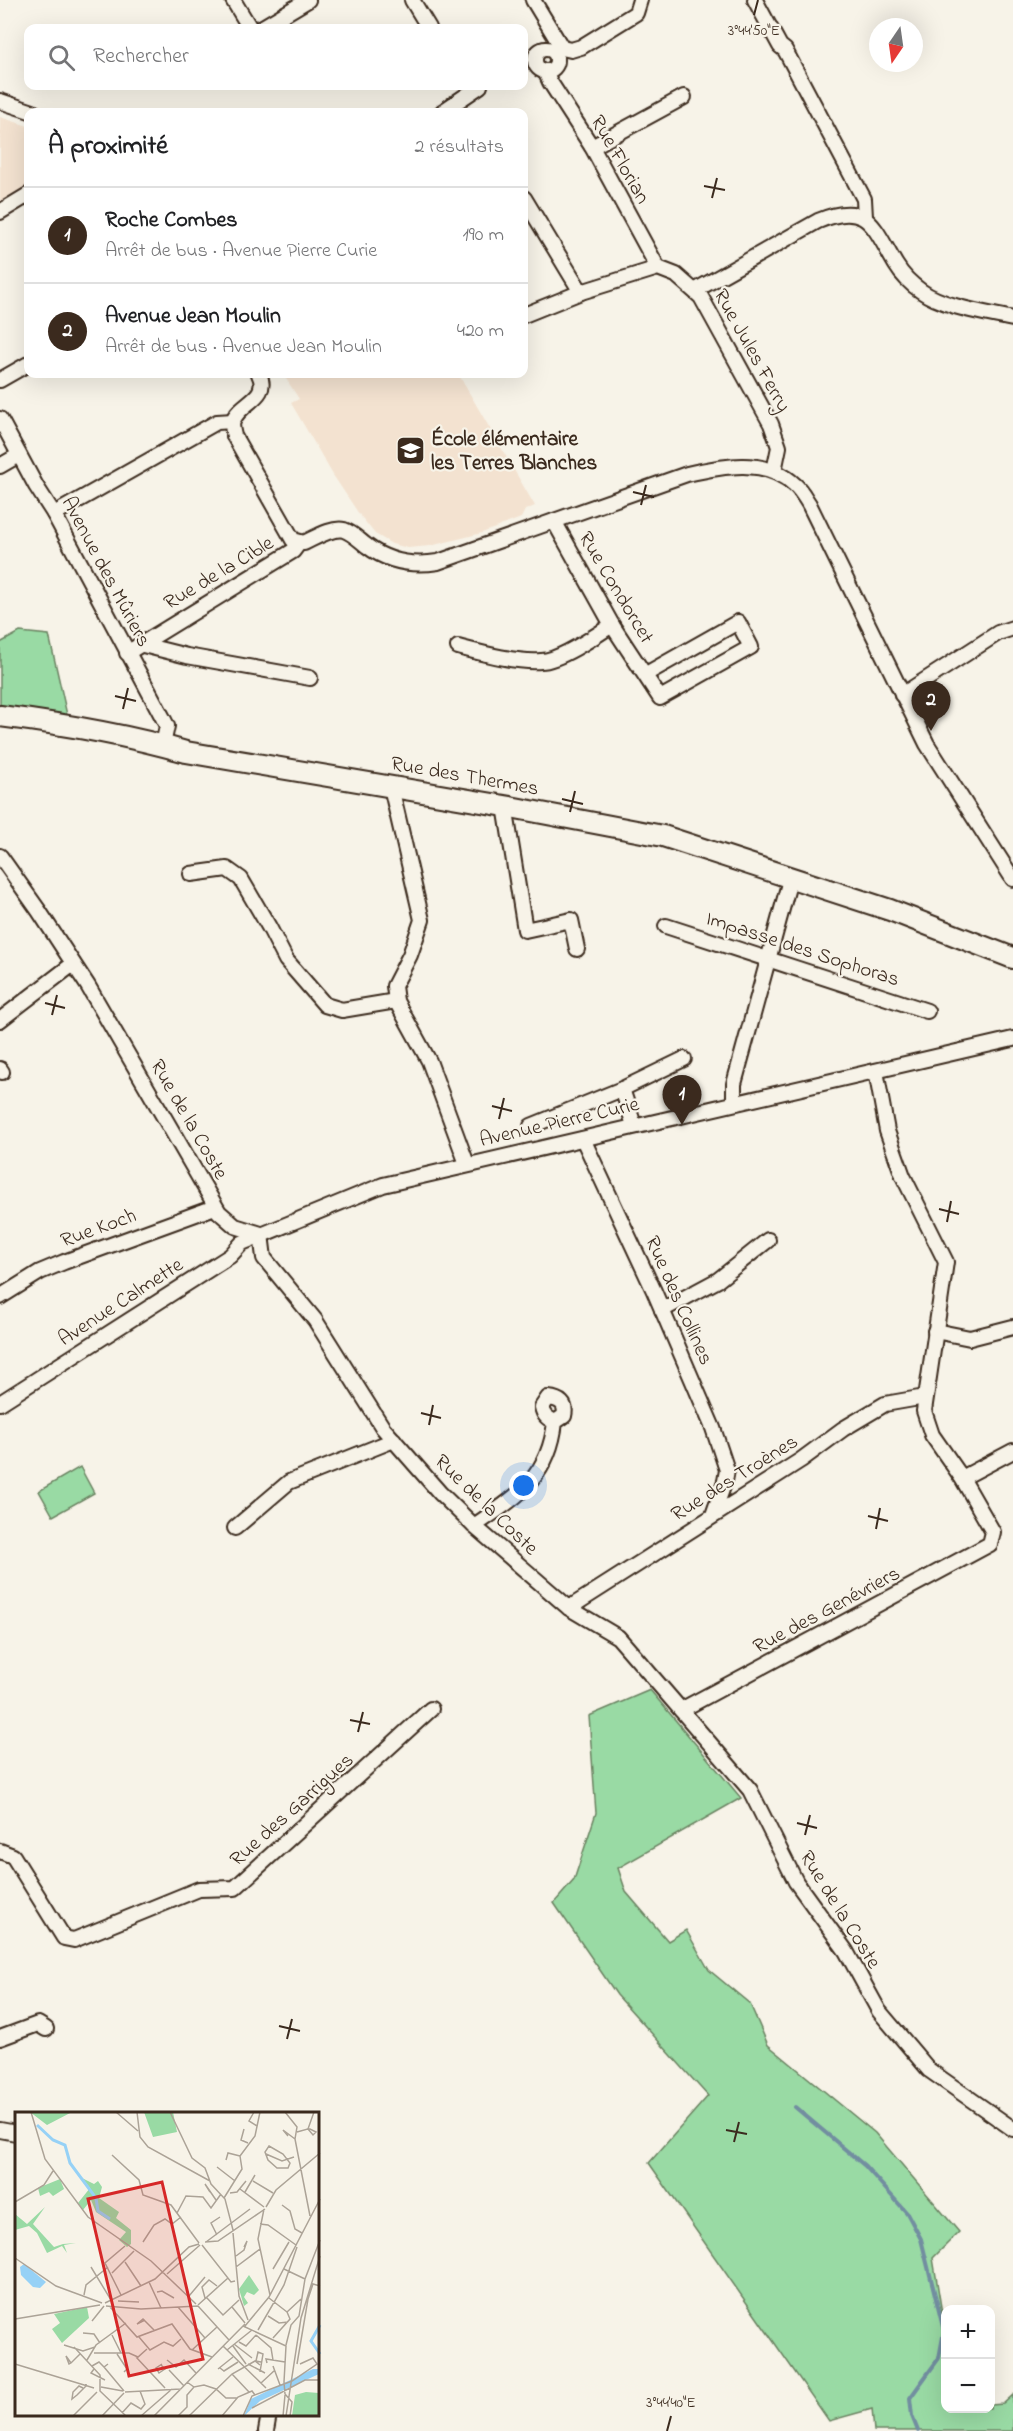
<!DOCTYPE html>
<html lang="fr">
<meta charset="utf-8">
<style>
:root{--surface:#fff;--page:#f6f6f6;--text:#202124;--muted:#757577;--line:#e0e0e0;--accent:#3b2a1e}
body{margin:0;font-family:"Indie Flower",sans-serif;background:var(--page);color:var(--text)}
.controls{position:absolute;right:18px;bottom:18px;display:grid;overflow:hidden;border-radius:12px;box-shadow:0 6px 24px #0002}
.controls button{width:54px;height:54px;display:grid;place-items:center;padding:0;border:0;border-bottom:2px solid var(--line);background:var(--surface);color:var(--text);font:30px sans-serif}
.compass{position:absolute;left:869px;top:18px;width:54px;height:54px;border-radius:50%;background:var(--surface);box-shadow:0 6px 24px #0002;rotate:193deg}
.you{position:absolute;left:524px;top:1486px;width:21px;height:21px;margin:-15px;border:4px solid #fff;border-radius:50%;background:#1a73e8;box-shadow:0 0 0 9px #1a73e833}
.badge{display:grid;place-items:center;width:39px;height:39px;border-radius:50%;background:var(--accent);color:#fff;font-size:20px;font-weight:700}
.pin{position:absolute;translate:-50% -50px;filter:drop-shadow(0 2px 3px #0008)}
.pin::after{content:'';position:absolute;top:32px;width:21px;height:18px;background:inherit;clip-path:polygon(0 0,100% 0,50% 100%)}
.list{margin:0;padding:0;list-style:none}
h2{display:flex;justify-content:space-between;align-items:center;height:78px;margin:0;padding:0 24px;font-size:26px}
h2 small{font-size:20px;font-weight:400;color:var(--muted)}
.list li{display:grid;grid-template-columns:39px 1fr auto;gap:18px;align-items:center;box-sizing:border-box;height:96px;padding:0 24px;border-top:2px solid var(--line)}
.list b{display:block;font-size:22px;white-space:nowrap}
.list p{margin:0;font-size:20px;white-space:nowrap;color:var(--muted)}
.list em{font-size:20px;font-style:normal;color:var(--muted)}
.icon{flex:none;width:33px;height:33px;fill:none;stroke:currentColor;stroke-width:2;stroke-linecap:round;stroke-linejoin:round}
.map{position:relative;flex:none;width:1013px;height:2431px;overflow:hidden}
.search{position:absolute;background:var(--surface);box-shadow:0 6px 24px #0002;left:24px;top:24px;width:504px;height:66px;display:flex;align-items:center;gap:15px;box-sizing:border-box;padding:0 21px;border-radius:12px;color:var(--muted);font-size:22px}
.panel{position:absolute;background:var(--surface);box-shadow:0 6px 24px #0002;left:24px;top:108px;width:504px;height:270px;border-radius:12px}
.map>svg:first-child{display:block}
.built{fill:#f3e2d0}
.green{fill:#99daa4;stroke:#6a8261;stroke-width:1.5}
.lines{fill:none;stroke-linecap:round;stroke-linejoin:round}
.stream{stroke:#728ea0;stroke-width:4}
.street-casing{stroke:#3b2a1e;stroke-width:18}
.secondary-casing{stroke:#3b2a1e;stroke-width:24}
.street{stroke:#f7f3e8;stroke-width:14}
.secondary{stroke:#f7f3e8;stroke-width:20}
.ticks{fill:none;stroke:#3b2a1e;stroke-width:2}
.labels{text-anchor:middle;stroke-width:4.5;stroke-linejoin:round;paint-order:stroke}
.street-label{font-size:21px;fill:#3b2a1e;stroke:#f7f3e8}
.poi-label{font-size:21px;font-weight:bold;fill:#3b2a1e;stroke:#f7f3e8;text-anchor:start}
.inset-river{fill:none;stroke:#96d1f6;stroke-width:3}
.inset-road{fill:none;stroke:#aca397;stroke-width:1.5}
.view{fill:#d62828;fill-opacity:0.15;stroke:#d62828;stroke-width:3}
.inset-edge{fill:none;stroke:#3b2a1e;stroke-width:3}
.ticks-label{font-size:15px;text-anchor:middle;fill:#3b2a1e;stroke:#f7f3e8;stroke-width:4.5;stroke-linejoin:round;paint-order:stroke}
</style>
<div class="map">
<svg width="1013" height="2431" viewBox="0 0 1013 2431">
<rect width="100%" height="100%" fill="#f7f3e8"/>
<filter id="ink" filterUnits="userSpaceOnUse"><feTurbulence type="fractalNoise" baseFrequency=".0167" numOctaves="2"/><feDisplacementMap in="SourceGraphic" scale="12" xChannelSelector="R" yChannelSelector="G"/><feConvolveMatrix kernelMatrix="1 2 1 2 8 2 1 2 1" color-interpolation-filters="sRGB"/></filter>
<g filter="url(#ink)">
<g class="built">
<polygon points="0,117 28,126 28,185 0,202"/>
<polygon points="283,374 455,374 460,377 535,506 525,510 521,518 482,533 430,546 408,548 392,544 375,534 359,514 333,475 291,403 299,399"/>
</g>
<g class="green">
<polygon points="20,632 49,635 67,715 0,705 0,643"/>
<polygon points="80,1467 94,1493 53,1516 39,1491"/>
<polygon points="650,1690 741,1798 618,1868 626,1892 668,1941 686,1930 709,1970 750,2004 768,2045 875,2133 959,2232 933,2258 943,2319 945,2318 946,2408 990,2408 991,2405 1003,2404 1013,2395 1013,2431 874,2431 872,2409 829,2421 649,2163 708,2096 617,1995 554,1903 574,1880 596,1813 589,1716"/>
</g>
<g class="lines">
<polyline class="stream" points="795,2107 865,2166 907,2213 921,2239 944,2331 939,2358 910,2398 912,2416 918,2431"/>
<defs>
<g id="street">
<polyline points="233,0 250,28"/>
<polyline points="412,0 429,28"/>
<polyline points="533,0 562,48 571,50 581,47 636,13 640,0"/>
<polyline points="755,0 780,46 785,50 864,199 865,217"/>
<polyline points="261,28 308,0"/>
<circle cx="546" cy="60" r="11"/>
<polyline points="545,71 550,82 592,147 658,268"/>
<polyline points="0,101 33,112"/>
<polyline points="442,112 480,86"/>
<polyline points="592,147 684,97"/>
<polyline points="524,198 581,292"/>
<polyline points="0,212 28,195"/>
<path d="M696 290 818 221C869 199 874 229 896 265 902 275 911 284 921 291 943 307 986 313 1013 319"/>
<polyline points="524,315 581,292 658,268 676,275 701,297 771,424 779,447 774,471"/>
<path d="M259 374C271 398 239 402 233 421 231 426 233 431 234 436L293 540 304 543C315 538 332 527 344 530 353 533 360 541 367 546 388 562 413 566 438 562L687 474C722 466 766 457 795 485 801 490 805 498 809 504L927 744 1013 879"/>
<polyline points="0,380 28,364"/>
<polyline points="0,419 36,486 54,514 163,718 167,726 163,745"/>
<polyline points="0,466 19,455"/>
<polyline points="54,514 217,422 233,421"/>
<polyline points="554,521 612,625 660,698 751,647 738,622 646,674"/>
<polyline points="143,645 187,656 310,678"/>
<path d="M458 647C481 653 518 663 541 661 559 661 597 635 612 625"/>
<polyline points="127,653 293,551 299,543"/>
<polyline points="902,695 998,633 1013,628"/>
<polyline points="391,787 422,920 410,955 394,986 396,1001 429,1061 467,1164"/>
<polyline points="505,806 525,930 571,920 577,949"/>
<polyline points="0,856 39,911 88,986 219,1212 235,1226 261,1234"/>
<polyline points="191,874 227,869 241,879 269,927 286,960 325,1005 342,1010 396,1001"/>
<polyline points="666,926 927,1011"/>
<polyline points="0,1020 73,964"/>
<polyline points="0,1069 2,1072"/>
<polyline points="622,1089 634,1125"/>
<polyline points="734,1103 734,1084 791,876"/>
<polyline points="531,1126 622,1089 684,1059"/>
<polyline points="583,1139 654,1291 713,1428 727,1470 725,1481 713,1515"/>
<polyline points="261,1234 264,1258 315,1320 383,1428 440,1493 474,1526 569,1608 618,1637 750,1790 796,1882 846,1951 879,2011 929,2070 1013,2129"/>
<polyline points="0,1297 40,1272 64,1262 215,1207"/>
<polyline points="662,1310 718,1280 768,1240"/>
<polyline points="935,1331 970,1338 1013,1327"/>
<polyline points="0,1403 230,1256 242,1243 383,1185 1013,1039"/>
<polyline points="962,1478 1013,1451"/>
<path d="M474 1526C516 1497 549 1478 555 1422L564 1416C567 1404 560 1399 548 1398L542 1407C544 1416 547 1418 555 1422"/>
<polyline points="235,1528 289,1482 394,1440"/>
<polyline points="569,1608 801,1460 843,1429 885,1404 925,1397"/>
<polyline points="681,1710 990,1544 993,1532 962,1478 932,1435 924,1411 946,1262 903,1176 887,1131 876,1071"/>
<polyline points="0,1851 13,1856 64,1938 74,1940 199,1889 235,1888 431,1709"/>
<polyline points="0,2038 38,2024 46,2029"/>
<polyline points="0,2130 16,2133"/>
<polyline points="266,2431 269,2414"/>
</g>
<path id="secondary" d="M0 716C63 724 124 734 186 752L505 806 663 836 890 910 1013 958"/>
</defs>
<use href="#street" class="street-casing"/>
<use href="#secondary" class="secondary-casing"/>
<use href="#street" class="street"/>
<use href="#secondary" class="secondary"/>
</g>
</g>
<path class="ticks" d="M754 15 758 0M704 186 725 190M712 198 717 178M633 492 654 497M641 505 646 485M115 696 136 701M123 709 128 688M562 799 583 804M570 812 575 791M45 1003 65 1008M52 1015 57 995M492 1106 512 1111M499 1119 504 1098M939 1209 959 1214M947 1222 951 1201M421 1413 441 1418M429 1425 433 1405M868 1516 888 1521M876 1529 880 1508M350 1720 370 1724M358 1732 363 1712M797 1823 817 1828M805 1835 810 1815M279 2026 300 2031M287 2039 292 2019M726 2130 747 2134M734 2142 739 2122M667 2431 671 2416"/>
<defs>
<symbol id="school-square" viewBox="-11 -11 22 22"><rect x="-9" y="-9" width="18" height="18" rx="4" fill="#3b2a1e" stroke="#f7f3e8"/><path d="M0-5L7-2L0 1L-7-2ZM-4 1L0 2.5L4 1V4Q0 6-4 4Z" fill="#fff"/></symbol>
</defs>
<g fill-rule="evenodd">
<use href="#school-square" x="394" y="434" width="33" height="33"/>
</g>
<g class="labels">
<g class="street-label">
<text transform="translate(621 159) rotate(60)" y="7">Rue Florian</text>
<text transform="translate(753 350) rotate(61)" y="7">Rue Jules Ferry</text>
<text transform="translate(107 571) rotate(62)" y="7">Avenue des Mûriers</text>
<text transform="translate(218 572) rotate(-31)" y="7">Rue de la Cible</text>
<text transform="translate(617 587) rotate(59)" y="7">Rue Condorcet</text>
<text transform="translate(465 775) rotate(10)" y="7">Rue des Thermes</text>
<text transform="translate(803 948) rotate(18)" y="7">Impasse des Sophoras</text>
<text transform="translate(190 1119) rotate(60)" y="7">Rue de la Coste</text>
<text transform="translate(559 1121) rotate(-13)" y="7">Avenue Pierre Curie</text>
<text transform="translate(98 1227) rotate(-20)" y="7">Rue Koch</text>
<text transform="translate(680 1300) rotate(66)" y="7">Rue des Collines</text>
<text transform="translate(120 1301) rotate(-33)" y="7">Avenue Calmette</text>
<text transform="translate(734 1477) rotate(-32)" y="7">Rue des Troènes</text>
<text transform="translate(487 1504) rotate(44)" y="7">Rue de la Coste</text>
<text transform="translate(826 1609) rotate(-28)" y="7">Rue des Genévriers</text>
<text transform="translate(291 1809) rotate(-42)" y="7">Rue des Garrigues</text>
<text transform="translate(841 1909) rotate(58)" y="7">Rue de la Coste</text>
</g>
<g class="poi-label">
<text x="431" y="445">École élémentaire<tspan x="431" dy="24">les Terres Blanches</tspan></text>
</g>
</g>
<g transform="translate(15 2112)">
<rect width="304" height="304" fill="#f7f3e8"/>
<path d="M15 0H57L32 13ZM129 0H158L162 20 138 25ZM67 66 79 72 83 69 87 75 84 86 104 100 101 106 116 118V132L112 135 104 128 111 120 81 100 76 88 68 98 63 91 75 76ZM45 67 49 77 38 84 34 80 25 84 23 76ZM30 95 18 112 39 135 48 132 61 131 49 133 52 141 47 134 32 141 22 121 14 114 0 118V102L12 112ZM234 163 244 178 239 183 232 180 229 185 233 191 229 194 224 177ZM72 195 74 206 47 231 37 217 45 211 39 202ZM291 280 304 281V304H277L280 283Z" fill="#99daa4"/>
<path d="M9 152 31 170 25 176 18 175 6 163 5 155ZM298 257H304V262L245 289 229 304 236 287Z" fill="#96d1f6"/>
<path class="inset-river" d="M22 13 38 28 50 33 55 51 81 86 83 99 95 107M305 213 296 229 305 242"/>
<path class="inset-road" d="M16 0 30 47 73 105 136 149 181 192M101 0 123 19M122 0 125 25 133 35 195 69M155 0 177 46 190 56 196 72 210 87 218 118M239 0 234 9 242 14M270 0 282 15 280 27M229 17 226 28 233 31M293 17H295L301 20 298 23ZM282 20 293 17 299 0M273 24 268 18 280 27M280 27 295 104M254 34 268 42 275 51 273 56H262L253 48 250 40ZM251 42 267 49 279 45M97 43 124 68 128 83 156 93 184 131M211 48 213 41 225 44M202 55 220 69M238 69 258 81M225 77 249 95M195 80 190 72 201 88M230 80 240 63M215 81 222 80 231 69M209 86 227 57 225 44 240 24 245 0M0 90 29 73 38 59M267 93 275 99 280 117 287 121M251 95 261 78 305 41M249 97 243 127 255 183M162 101 171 84 188 85 196 96 206 82M245 112 253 113 281 133M218 121 224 184 233 208M202 123 196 111 205 105M128 130 139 113 150 107 157 112 166 105M190 130 203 129 250 97M191 130 235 97M187 133 216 170 220 169M221 144 229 138 232 129 229 135M0 146 41 174 87 191M110 150 126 174M76 155 96 188M221 155 245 137M258 157 274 130M269 157 290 167M97 161 119 139M152 162 185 133M134 170 146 196M142 180 147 179 159 186M69 183 71 173 93 155M106 183 90 151 110 134M174 184 190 165M191 185 208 203 224 188M190 186 187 175 194 168 202 174M254 186 272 200M103 189 124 190M90 191 140 167 174 135 184 132M183 193 213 166M91 194 126 197 183 194M183 194 214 228M95 195 122 225 157 212 175 237 197 245M163 195 190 226M217 195 230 211M272 200 286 187M253 204 264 211 273 210M0 207 85 193M130 208 122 212 128 207 139 218M77 209 89 194M228 214 271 234 269 270 270 282 277 290 275 304M230 214 254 185 305 87M243 218 269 173 282 135M68 221 79 222 85 231M97 223 106 241M241 223 256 236 258 248M124 225 135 238 149 230 158 234 166 227M258 226 275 207 272 200M224 230 231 234 241 223M219 232 237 246M49 233 68 239 80 235M271 233 276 213 284 204 290 167 305 128M208 234 251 276M218 234 231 252M59 235 85 263V279L111 304M177 238 202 215M212 238 237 218M79 241H114L123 245 132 237M102 242 112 257 109 260M121 245 150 276M72 248 81 233 111 211M152 248 161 255 169 248 181 261M56 251 51 244 54 252 56 251 65 242M252 251 251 247 270 250M0 252 79 276M233 252 250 261M282 252 293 187 298 172 305 174M146 253 150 257 144 261 141 256 147 252M77 254 84 250 89 255 93 252M258 254 265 273M89 255 109 279M205 256 209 259 223 250M79 257 76 261 90 268M203 257 218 245M154 258 169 274M245 260 248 242 243 240 241 249 246 250M217 262 234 280M172 270 179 275 189 273 201 277 211 286H222M246 271 260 258M86 275 108 279M68 276 64 274 58 280 57 287 62 283 71 274V272M110 280 166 277M237 296 290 268H305M107 301 116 291 126 297 130 292 125 279M58 304 82 280M87 304 109 281M126 304 157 277M139 304 230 212M163 304 172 295V283L179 275M174 304 217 262 240 249 245 253M207 304 223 285 237 279 240 283M228 304 237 284 277 269 302 252 298 246 285 252M268 304 270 283M271 304 286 206 305 144"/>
<path class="view" d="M147 70 188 247 114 264 73 87Z"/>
<rect width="304" height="304" class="inset-edge"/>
</g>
<g class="ticks-label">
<text x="754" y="35">3°44'50"E</text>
<text x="671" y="2407">3°44'40"E</text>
</g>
</svg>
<div class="controls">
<button>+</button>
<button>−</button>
</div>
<svg class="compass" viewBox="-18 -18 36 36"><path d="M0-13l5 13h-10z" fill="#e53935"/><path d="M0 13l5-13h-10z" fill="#757577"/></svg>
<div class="you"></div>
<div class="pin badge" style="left:682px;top:1125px">1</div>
<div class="pin badge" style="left:931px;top:731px">2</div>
<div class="search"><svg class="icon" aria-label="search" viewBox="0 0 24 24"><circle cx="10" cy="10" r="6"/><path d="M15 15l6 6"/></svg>Rechercher</div>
<section class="panel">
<h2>À proximité<small>2 résultats</small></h2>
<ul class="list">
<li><span class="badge">1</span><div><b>Roche Combes</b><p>Arrêt de bus · Avenue Pierre Curie</p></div><em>190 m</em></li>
<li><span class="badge">2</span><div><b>Avenue Jean Moulin</b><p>Arrêt de bus · Avenue Jean Moulin</p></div><em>420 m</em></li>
</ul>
</section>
</div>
